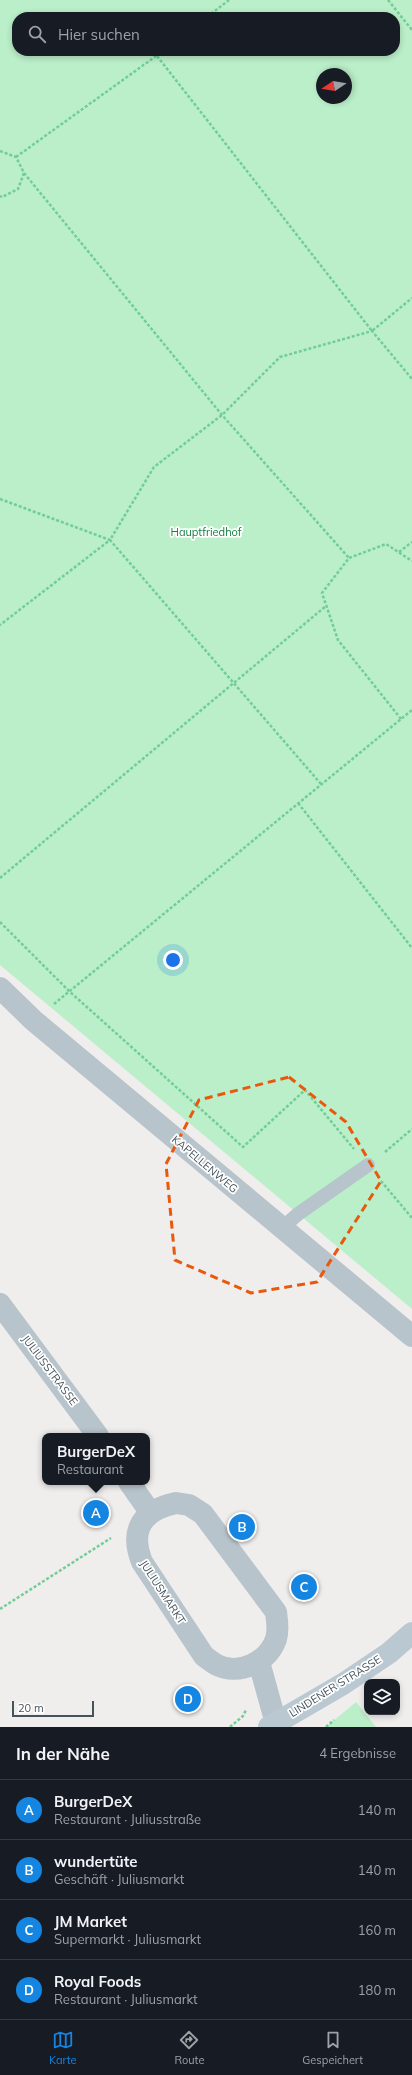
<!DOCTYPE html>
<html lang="de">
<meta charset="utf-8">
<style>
:root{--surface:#171b24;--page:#242831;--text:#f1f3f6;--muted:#9ea1a6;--line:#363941;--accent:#1585e2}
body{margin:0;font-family:Mulish,sans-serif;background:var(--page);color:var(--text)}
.controls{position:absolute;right:12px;bottom:12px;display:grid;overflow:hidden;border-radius:8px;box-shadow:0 2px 6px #0003}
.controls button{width:36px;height:36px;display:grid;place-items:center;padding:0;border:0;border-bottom:1px solid var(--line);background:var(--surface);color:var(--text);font:20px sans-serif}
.compass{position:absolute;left:316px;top:68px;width:36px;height:36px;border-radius:50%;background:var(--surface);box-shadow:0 2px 6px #0003;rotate:258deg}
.scale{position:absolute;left:12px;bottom:10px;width:82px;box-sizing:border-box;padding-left:4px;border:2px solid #45535b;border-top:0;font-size:11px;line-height:14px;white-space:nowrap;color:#45535b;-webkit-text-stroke:3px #fff;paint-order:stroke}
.you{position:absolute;left:173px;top:960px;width:14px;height:14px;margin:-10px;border:3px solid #fff;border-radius:50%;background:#1a73e8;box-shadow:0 0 0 6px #1a73e833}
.badge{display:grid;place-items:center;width:26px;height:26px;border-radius:50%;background:var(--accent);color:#fff;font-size:13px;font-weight:700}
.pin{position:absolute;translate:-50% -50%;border:2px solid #fff;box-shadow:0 1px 4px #0006}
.popup{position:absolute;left:42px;top:1433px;width:108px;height:52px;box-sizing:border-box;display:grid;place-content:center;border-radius:8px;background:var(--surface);filter:drop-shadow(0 1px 3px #0005);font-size:13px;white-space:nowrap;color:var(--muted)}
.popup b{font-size:15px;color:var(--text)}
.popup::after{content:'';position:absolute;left:50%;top:100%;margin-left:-8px;border:8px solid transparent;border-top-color:var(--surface)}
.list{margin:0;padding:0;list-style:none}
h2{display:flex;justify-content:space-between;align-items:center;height:52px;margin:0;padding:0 16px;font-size:17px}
h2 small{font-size:13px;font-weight:400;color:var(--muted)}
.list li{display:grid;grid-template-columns:26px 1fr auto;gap:12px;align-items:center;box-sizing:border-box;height:60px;padding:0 16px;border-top:1px solid var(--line)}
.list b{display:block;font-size:15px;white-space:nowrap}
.list p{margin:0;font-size:13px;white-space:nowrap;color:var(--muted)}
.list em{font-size:13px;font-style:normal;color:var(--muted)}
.icon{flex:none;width:22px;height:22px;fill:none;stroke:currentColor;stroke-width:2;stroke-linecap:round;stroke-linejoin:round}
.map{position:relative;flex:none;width:412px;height:1727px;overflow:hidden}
.search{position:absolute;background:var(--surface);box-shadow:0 2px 6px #0003;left:12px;right:12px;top:12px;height:44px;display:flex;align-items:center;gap:10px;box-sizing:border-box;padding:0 14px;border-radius:16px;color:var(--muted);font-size:15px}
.sheet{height:292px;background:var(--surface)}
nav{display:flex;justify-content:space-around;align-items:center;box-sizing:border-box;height:56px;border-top:1px solid var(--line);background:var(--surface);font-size:11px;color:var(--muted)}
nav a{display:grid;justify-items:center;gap:2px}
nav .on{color:var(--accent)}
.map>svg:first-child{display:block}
.green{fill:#baefc9;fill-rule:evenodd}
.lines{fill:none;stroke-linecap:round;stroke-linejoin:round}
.path{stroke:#71ce96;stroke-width:2.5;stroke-dasharray:3 2;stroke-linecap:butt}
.lane{stroke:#b8c4cb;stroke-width:14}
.street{stroke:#b8c4cb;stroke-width:22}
.secondary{stroke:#bac8d2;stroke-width:22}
.marked{fill:none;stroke:#e8590c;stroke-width:3;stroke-dasharray:8 5;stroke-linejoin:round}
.labels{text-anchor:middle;stroke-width:3.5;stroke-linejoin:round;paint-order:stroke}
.park-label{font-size:11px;fill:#157d3e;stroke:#fff}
.street-label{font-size:11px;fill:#45535b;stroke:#fff}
</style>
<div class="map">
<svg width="412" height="1727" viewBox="0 0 412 1727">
<rect width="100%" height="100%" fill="#f0eded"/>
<g class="green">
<path d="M0 0H412V1309L0 965ZM17 17H395V51H17ZM322 74H346V98H322Z"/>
<polygon points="356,1702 376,1727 326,1727"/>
</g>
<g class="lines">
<g class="path">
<polyline points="388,0 412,30"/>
<polyline points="207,17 229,0"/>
<polyline points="157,56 372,331 412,298"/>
<polyline points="0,151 16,157 24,173 18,189 2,197 0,196"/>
<polyline points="16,157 163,51"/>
<polyline points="24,173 222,415 349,558"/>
<polyline points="0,499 110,540 0,625"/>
<polyline points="399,552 412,542"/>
<polyline points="401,719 338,640 322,593 349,558 386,544 412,561"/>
<polyline points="321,784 110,540 154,467 222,415 280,357 372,331 412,379"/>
<polyline points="298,803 412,948"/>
<polyline points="0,878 326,606"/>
<polyline points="0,922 69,991 243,1147 305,1090 354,1149"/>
<polyline points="54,1004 412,710"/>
<polyline points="385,1152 412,1129"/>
<polyline points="381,1181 412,1218"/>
<polyline points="0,1609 111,1538"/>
<polyline points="230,1727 243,1716 246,1710"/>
<polyline points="326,1727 334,1720"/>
</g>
<polyline class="lane" points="282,1228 298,1214 368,1165"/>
<g class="street">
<polyline points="0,988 33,1020 412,1336"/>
<polyline points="0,1304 98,1436"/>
<polyline points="129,1482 150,1512"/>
<path d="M176 1503 189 1505 203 1514 276 1612C277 1621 279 1630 276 1639 268 1662 239 1676 217 1665 213 1663 208 1659 204 1656L142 1562C129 1529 143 1510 176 1503Z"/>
<polyline points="259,1662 277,1727"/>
</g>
<polyline class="secondary" points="269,1727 343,1684 389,1653 412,1633"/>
</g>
<path class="marked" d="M289 1077 346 1122 381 1181 317 1282 251 1293 175 1260 166 1164 199 1100Z"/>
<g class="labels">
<g class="park-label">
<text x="206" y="536">Hauptfriedhof</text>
</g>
<g class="street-label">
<text transform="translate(205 1164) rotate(40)" y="4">KAPELLENWEG</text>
<text transform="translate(50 1370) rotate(53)" y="4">JULIUSSTRASSE</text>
<text transform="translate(163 1592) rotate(57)" y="4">JULIUSMARKT</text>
<text transform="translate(335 1686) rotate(-32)" y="4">LINDENER STRASSE</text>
</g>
</g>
</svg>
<div class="controls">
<button><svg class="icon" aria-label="layers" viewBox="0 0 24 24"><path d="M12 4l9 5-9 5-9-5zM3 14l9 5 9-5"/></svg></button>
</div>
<svg class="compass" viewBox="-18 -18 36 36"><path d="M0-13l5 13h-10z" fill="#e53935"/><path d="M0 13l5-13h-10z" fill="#9ea1a6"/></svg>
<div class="scale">20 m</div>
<div class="you"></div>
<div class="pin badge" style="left:96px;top:1513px">A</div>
<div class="popup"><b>BurgerDeX</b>Restaurant</div>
<div class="pin badge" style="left:242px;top:1527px">B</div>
<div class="pin badge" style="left:304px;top:1587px">C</div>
<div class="pin badge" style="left:188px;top:1699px">D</div>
<div class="search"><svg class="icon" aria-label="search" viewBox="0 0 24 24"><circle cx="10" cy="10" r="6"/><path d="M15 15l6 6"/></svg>Hier suchen</div>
</div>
<section class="sheet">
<h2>In der Nähe<small>4 Ergebnisse</small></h2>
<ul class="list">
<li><span class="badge">A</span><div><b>BurgerDeX</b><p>Restaurant · Juliusstraße</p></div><em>140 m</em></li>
<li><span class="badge">B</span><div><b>wundertüte</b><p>Geschäft · Juliusmarkt</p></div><em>140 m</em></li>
<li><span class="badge">C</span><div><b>JM Market</b><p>Supermarkt · Juliusmarkt</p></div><em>160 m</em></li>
<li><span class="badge">D</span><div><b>Royal Foods</b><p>Restaurant · Juliusmarkt</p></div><em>180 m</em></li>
</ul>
</section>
<nav>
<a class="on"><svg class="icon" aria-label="map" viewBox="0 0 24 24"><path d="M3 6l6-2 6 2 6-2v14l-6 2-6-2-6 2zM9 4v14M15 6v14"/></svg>Karte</a>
<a><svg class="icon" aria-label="directions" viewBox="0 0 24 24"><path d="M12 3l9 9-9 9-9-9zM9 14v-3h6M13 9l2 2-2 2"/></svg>Route</a>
<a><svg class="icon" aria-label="saved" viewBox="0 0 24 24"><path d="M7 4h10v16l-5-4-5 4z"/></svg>Gespeichert</a>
</nav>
